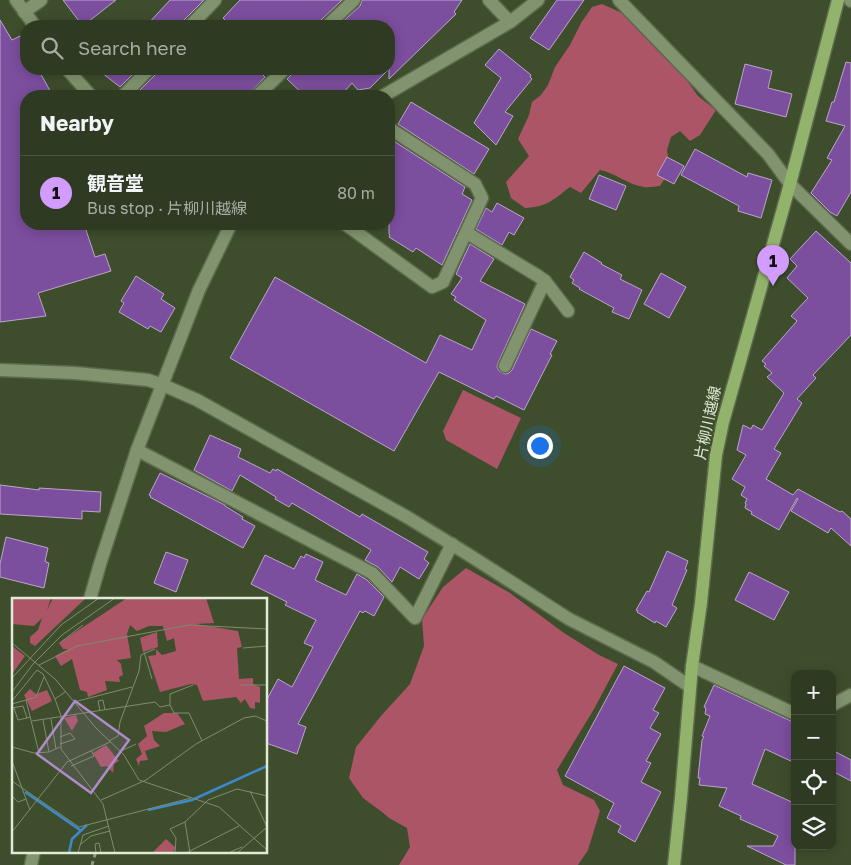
<!DOCTYPE html>
<meta charset="utf-8">
<style>
:root{--surface:#2e3a21;--page:#36412a;--text:#f1f3f6;--muted:#a7ada5;--line:#49543f;--accent:#d29cfd}
body{margin:0;font-family:"Golos Text","Noto Sans JP",sans-serif;background:var(--page);color:var(--text)}
.controls{position:absolute;right:15px;bottom:15px;display:grid;overflow:hidden;border-radius:10px;box-shadow:0 2px 12px #0003}
.controls button{width:45px;height:45px;display:grid;place-items:center;padding:0;border:0;border-bottom:1px solid var(--line);background:var(--surface);color:var(--text);font:25px sans-serif}
.you{position:absolute;left:539px;top:445px;width:18px;height:18px;margin:-12px;border:4px solid #fff;border-radius:50%;background:#1a73e8;box-shadow:0 0 0 8px #1a73e833}
.badge{display:grid;place-items:center;width:32px;height:32px;border-radius:50%;background:var(--accent);color:#111;font-size:16px;font-weight:700}
.pin{position:absolute;translate:-50% -41px;filter:drop-shadow(0 1px 2px #0008)}
.pin::after{content:'';position:absolute;top:26px;width:18px;height:15px;background:inherit;clip-path:polygon(0 0,100% 0,50% 100%)}
.list{margin:0;padding:0;list-style:none}
h2{display:flex;justify-content:space-between;align-items:center;height:65px;margin:0;padding:0 20px;font-size:21px}
h2 small{font-size:16px;font-weight:400;color:var(--muted)}
.list li{display:grid;grid-template-columns:32px 1fr auto;gap:15px;align-items:center;box-sizing:border-box;height:75px;padding:0 20px;border-top:1px solid var(--line)}
.list b{display:block;font-size:19px;white-space:nowrap}
.list p{margin:0;font-size:16px;white-space:nowrap;color:var(--muted)}
.list em{font-size:16px;font-style:normal;color:var(--muted)}
.icon{flex:none;width:28px;height:28px;fill:none;stroke:currentColor;stroke-width:2;stroke-linecap:round;stroke-linejoin:round}
.map{position:relative;flex:none;width:851px;height:865px;overflow:hidden}
.search{position:absolute;background:var(--surface);box-shadow:0 2px 12px #0003;left:20px;top:20px;width:375px;height:55px;display:flex;align-items:center;gap:12px;box-sizing:border-box;padding:0 18px;border-radius:20px;color:var(--muted);font-size:19px}
.panel{position:absolute;background:var(--surface);box-shadow:0 2px 12px #0003;left:20px;top:90px;width:375px;height:140px;border-radius:20px}
.map>svg:first-child{display:block}
.green{fill:#ab5566}
.building{fill:#7c4e9e;stroke:#baa6cb}
.lines{fill:none;stroke-linecap:round;stroke-linejoin:round}
.minor-casing{stroke:#5d6a4d;stroke-width:15}
.major-casing{stroke:#5d6a4d;stroke-width:15}
.path{stroke:#8e9b80;stroke-width:3;stroke-dasharray:4 4;stroke-linecap:butt}
.minor{stroke:#82946f;stroke-width:12}
.major{stroke:#92b36b;stroke-width:12}
.labels{text-anchor:middle;stroke-width:4;stroke-linejoin:round;paint-order:stroke}
.street-label{font-size:15px;fill:#e0ead6;stroke:#3e4e2c}
.inset-river{fill:none;stroke:#3c89ce;stroke-width:2.5}
.inset-road{fill:none;stroke:#7f8c70;stroke-width:1}
.view{fill:#ae8bca;fill-opacity:0.15;stroke:#ae8bca;stroke-width:2.5}
.inset-edge{fill:none;stroke:#e0ead6;stroke-width:2.5}
</style>
<div class="map">
<svg width="851" height="865" viewBox="0 0 851 865">
<rect width="100%" height="100%" fill="#3e4e2c"/>
<g class="green">
<path d="M602 4 622 13 656 49 686 79 698 96 716 110 700 135 690 141 680 131 671 137 667 150 669 165 667 175 660 186C655 186 649 188 644 187 628 185 616 173 600 170L581 193 570 187C553 200 547 207 525 208L511 198 506 182 529 156 518 139 524 126 529 115 532 102 541 95 548 85 555 67 570 45 581 23 592 7Z"/>
<polygon points="463,390 521,418 497,469 446,440 443,431"/>
<polygon points="466,568 510,593 564,633 599,655 618,664 594,709 557,770 563,785 594,800 600,811 588,850 578,865 399,865 410,847 407,828 389,818 382,812 363,798 349,778 356,747 381,716 410,684 424,646 422,619 443,587"/>
</g>
<g class="building">
<polygon points="63,0 116,0 84,25 83,24 82,25"/>
<polygon points="170,0 204,0 184,20 180,26 146,26"/>
<polygon points="240,0 342,0 321,20 319,26 231,26 223,18"/>
<polygon points="362,0 462,0 454,12 456,14 389,79 389,69 370,88 358,90 352,83 344,92 336,93 340,96 305,96 287,79 297,69 389,69 389,26 338,26 360,6"/>
<polygon points="557,0 584,0 549,50 530,38"/>
<polygon points="0,20 12,40 20,36 26,48 26,69 38,69 53,96 26,96 26,224 84,224 95,257 105,254 111,271 38,293 46,316 0,322"/>
<polygon points="499,49 531,75 530,77 532,79 505,112 513,116 496,145 474,123 501,78 485,65"/>
<polygon points="846,62 851,63 851,192 837,216 830,212 811,193 832,160 827,158 845,126 826,121 832,102 834,102"/>
<polygon points="745,64 772,71 768,88 792,94 786,117 735,104"/>
<polygon points="97,69 138,69 120,87"/>
<polygon points="157,69 257,69 265,77 247,96 134,96 155,75"/>
<polygon points="411,102 489,149 474,174 398,124"/>
<polygon points="389,138 465,187 462,194 472,200 442,265 416,248 413,252 389,237 390,235 389,234"/>
<polygon points="695,149 747,177 748,173 772,180 761,218 738,211 739,206 681,175"/>
<polygon points="667,157 684,166 674,184 657,175"/>
<polygon points="599,175 626,186 616,210 589,199"/>
<polygon points="497,203 524,218 514,235 509,232 502,245 476,229 486,208 492,212"/>
<polygon points="816,231 851,263 851,335 813,375 816,378 797,399 802,403 774,449 781,453 766,479 793,495 798,489 840,512 842,511 851,519 851,546 831,528 828,533 791,511 798,499 797,498 779,530 751,514 752,512 745,508 746,504 745,503 747,499 741,495 745,487 732,479 746,455 737,450 743,425 751,429 753,425 762,430 784,393 767,377 772,373 764,366 766,364 762,361 797,321 791,316 808,298 787,278 797,266 790,259"/>
<polygon points="470,244 494,259 480,281 525,304 498,363 497,367 499,371 505,374 509,373 512,370 531,329 557,341 550,354 552,355 524,410 496,396 494,399 439,372 394,451 230,358 275,277 426,363 440,335 472,350 486,320 454,300 456,297 451,294 462,278 456,274"/>
<polygon points="584,252 602,263 601,264 622,275 620,279 642,290 629,319 612,312 614,308 579,289 580,288 572,283 574,280 570,277"/>
<polygon points="661,273 686,287 669,318 644,304"/>
<polygon points="136,276 164,294 161,299 175,308 161,332 150,326 148,329 119,312 124,303 121,301"/>
<polygon points="210,435 241,449 238,457 270,473 273,469 276,471 277,469 360,517 362,514 428,552 424,559 429,563 419,579 400,567 392,582 378,567 365,560 371,550 292,503 289,507 275,499 276,497 240,475 232,491 194,470"/>
<polygon points="160,473 225,505 225,506 243,517 242,519 255,526 243,548 150,497 151,496 149,495"/>
<polygon points="0,485 39,490 39,488 101,492 100,512 82,511 82,519 0,514"/>
<polygon points="6,537 48,548 45,561 46,561 46,562 49,563 44,588 0,577 0,564"/>
<polygon points="667,551 688,561 685,569 687,570 672,605 677,608 666,627 656,621 655,623 637,612 638,611 636,610 647,591 649,592"/>
<polygon points="166,552 188,560 176,592 154,583"/>
<polygon points="306,554 323,562 315,580 346,595 357,574 367,580 384,597 374,616 365,611 363,613 360,611 298,724 306,727 297,754 266,743 266,701 278,679 292,687 313,647 304,643 316,620 285,605 287,602 251,584 265,555 294,569 301,556 304,558"/>
<polygon points="749,572 789,592 774,620 735,600"/>
<polygon points="624,666 665,688 653,710 659,713 650,728 661,734 646,761 651,763 641,782 661,792 635,842 618,832 621,826 607,818 614,803 565,776"/>
<polygon points="714,685 795,723 795,763 765,749 752,784 794,803 795,801 795,843 793,846 795,846 795,865 786,865 747,846 773,846 778,836 740,819 741,816 719,806 727,788 699,785 700,778 698,778 702,740 704,737 702,736 710,716 705,714 706,708 704,707"/>
<polygon points="832,750 851,760 851,781 832,771"/>
</g>
<g class="lines">
<defs>
<g id="minor">
<polyline points="16,0 35,26"/>
<polyline points="489,0 510,22"/>
<polyline points="619,0 768,154 790,184 851,244"/>
<polyline points="850,0 851,1"/>
<polyline points="24,12 41,0"/>
<polyline points="190,26 215,0"/>
<polyline points="327,26 354,0"/>
<polyline points="67,69 91,96"/>
<polyline points="123,96 149,69"/>
<polyline points="257,96 285,69"/>
<polyline points="383,96 510,22 538,0"/>
<polyline points="345,224 432,287 443,282 482,198 475,184 389,128"/>
<polyline points="467,233 538,276 545,281 568,311"/>
<polyline points="505,366 545,281"/>
<polyline points="0,370 75,373 148,380 163,385 197,400 407,517 469,555 569,619 654,662 689,686"/>
<polyline points="137,450 372,573 415,618 452,544"/>
<polyline points="90,599 100,564 137,450 199,290 231,224"/>
<polyline points="692,666 795,714"/>
<polyline points="832,705 851,695"/>
<polyline points="31,865 34,851"/>
</g>
<polyline id="major" points="674,865 681,798 692,666 701,603 716,455 723,422 790,184 838,0"/>
</defs>
<use href="#minor" class="minor-casing"/>
<use href="#major" class="major-casing"/>
<polyline class="path" points="92,865 96,851"/>
<use href="#minor" class="minor"/>
<use href="#major" class="major"/>
</g>
<g class="labels">
<g class="street-label">
<text transform="translate(708 423) rotate(-78)" y="5">片柳川越線</text>
</g>
</g>
<g transform="translate(12 598)">
<rect width="255" height="255" fill="#3e4e2c"/>
<path d="M0 0H39L35 12 41 0H74L23 48 18 45V39L26 32 30 20 22 28 0 26ZM115 0H194L202 25 184 26 226 33 230 49 225 50 227 81 241 80V86L248 89V105L243 104V111L238 110 233 101 229 105 224 99 191 103 185 87 179 86 148 94 136 58 144 57V51L150 57 164 53 162 40 155 43 151 28H137L125 33 118 27 115 36 119 60 105 62 109 66 111 77 107 79 108 84 93 83 95 92 76 99 75 94 68 92 60 61 49 68 43 58 56 51H51L47 45ZM145 34 146 49 131 54 128 40ZM0 48 13 58 0 76ZM18 91 24 96 35 92 40 103 20 113 12 97ZM152 115H165L173 126 154 134 140 133 142 142 148 148 133 153 136 162 128 163 127 168 124 161 130 156 126 146 135 138 132 128ZM64 117 66 123 60 133 52 120ZM94 147 107 163 102 166 101 175 95 168 89 169 81 155ZM154 241 164 250 160 255H140Z" fill="#ab5566"/>
<path class="inset-river" d="M13 194 68 232M136 212 180 202 255 168M57 255 60 241 75 227"/>
<path class="inset-road" d="M49 44 71 27M0 45 43 81 84 130 112 157 127 182 207 209 255 252M231 50 255 48M132 54 140 81M27 67 65 48 177 27 255 31M0 80 49 27 87 0M228 87H255M0 94 21 66 50 37 103 0M53 94 43 101 49 118V151L91 206 103 255M14 102 27 155M0 103 25 72 31 76 43 101M62 104 120 89M0 106 24 99 32 79M158 107V96L181 87M0 110 11 108 15 120M2 110 6 122 19 119M88 113 86 103 91 102 93 112M39 121 44 151M31 122 37 154M20 123 143 104 148 109 158 107 162 115H177L190 143M48 139 58 135 63 141 48 146M97 143 106 138 108 124 127 73 129 57 143 51M0 149 22 155 37 154 48 149M109 153 124 146M0 163 18 212M59 168 82 158 79 152M0 183 67 229 179 200M238 193 255 229M0 198 6 204 14 201M89 202 134 182 184 146 232 120 243 118 255 123M0 234 55 164 98 144M69 246 79 238 98 233M66 255 71 237 97 228M84 255 83 246 87 245 89 255M163 255 164 240 158 231 173 224M174 255 227 228M178 255 173 224 196 202 225 191 255 198M216 255 230 249M225 255 254 230"/>
<path class="view" d="M63 103 117 142 79 195 25 156Z"/>
<rect width="255" height="255" class="inset-edge"/>
</g>
</svg>
<div class="controls">
<button>+</button>
<button>−</button>
<button><svg class="icon" aria-label="locate" viewBox="0 0 24 24"><circle cx="12" cy="12" r="6"/><path d="M12 2v4M12 18v4M2 12h4M18 12h4"/></svg></button>
<button><svg class="icon" aria-label="layers" viewBox="0 0 24 24"><path d="M12 4l9 5-9 5-9-5zM3 14l9 5 9-5"/></svg></button>
</div>
<div class="you"></div>
<div class="pin badge" style="left:773px;top:286px">1</div>
<div class="search"><svg class="icon" aria-label="search" viewBox="0 0 24 24"><circle cx="10" cy="10" r="6"/><path d="M15 15l6 6"/></svg>Search here</div>
<section class="panel">
<h2>Nearby<small></small></h2>
<ul class="list">
<li><span class="badge">1</span><div><b>観音堂</b><p>Bus stop · 片柳川越線</p></div><em>80 m</em></li>
</ul>
</section>
</div>
